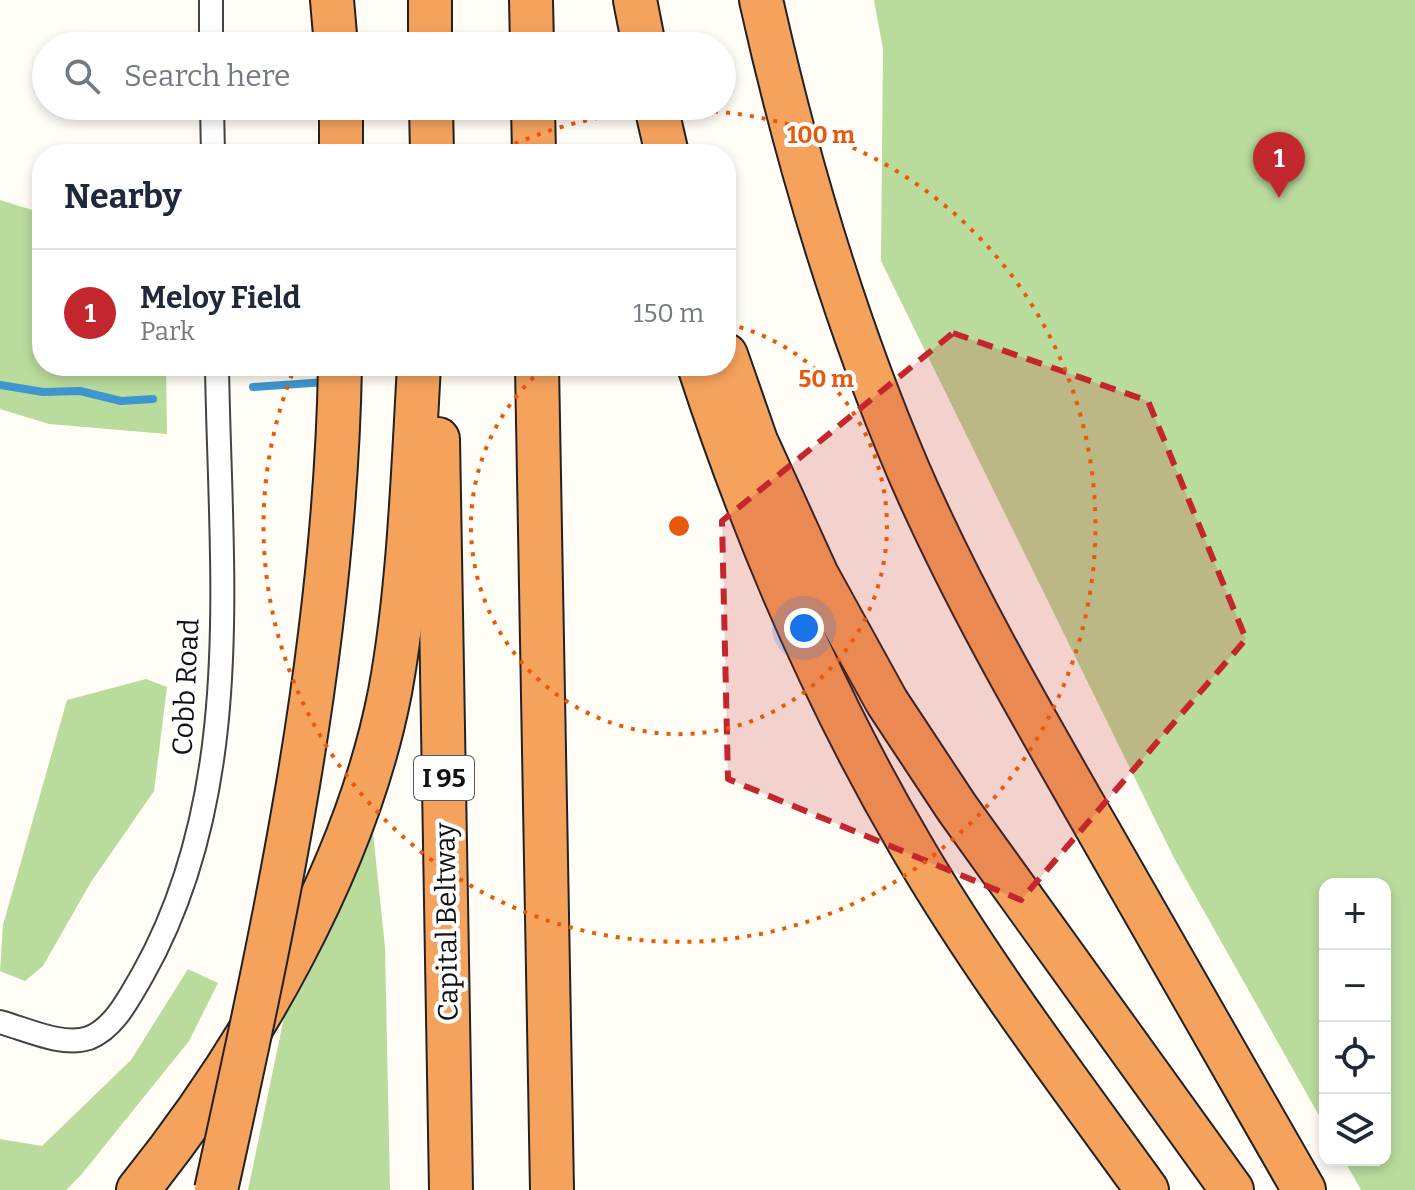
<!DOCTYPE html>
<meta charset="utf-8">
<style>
:root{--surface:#fff;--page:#f6f6f7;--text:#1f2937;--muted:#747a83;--line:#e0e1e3;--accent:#c4262e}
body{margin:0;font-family:Bitter,serif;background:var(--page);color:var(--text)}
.controls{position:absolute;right:24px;bottom:24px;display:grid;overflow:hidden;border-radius:16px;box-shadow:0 4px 12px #0003}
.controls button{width:72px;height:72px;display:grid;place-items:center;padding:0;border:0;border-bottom:2px solid var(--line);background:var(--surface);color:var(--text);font:40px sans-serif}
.you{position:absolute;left:804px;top:628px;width:28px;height:28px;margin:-20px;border:6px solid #fff;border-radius:50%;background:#1a73e8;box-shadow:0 0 0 12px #1a73e833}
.badge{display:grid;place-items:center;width:52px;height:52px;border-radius:50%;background:var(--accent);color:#fff;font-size:26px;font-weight:700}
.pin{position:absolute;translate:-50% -66px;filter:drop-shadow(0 2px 4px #0008)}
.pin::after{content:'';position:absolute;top:42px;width:28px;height:24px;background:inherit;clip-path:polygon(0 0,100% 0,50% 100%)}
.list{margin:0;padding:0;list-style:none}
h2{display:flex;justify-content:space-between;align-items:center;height:104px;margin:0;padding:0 32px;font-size:34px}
h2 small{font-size:26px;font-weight:400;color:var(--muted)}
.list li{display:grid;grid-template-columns:52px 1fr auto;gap:24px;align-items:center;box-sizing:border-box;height:128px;padding:0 32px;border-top:2px solid var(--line)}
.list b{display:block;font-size:30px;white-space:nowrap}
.list p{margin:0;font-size:26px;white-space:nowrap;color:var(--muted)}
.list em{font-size:26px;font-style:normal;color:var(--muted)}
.icon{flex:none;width:44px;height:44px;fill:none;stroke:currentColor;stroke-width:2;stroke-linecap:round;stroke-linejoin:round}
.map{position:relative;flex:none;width:1415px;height:1190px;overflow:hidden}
.search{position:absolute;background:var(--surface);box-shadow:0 4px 12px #0003;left:32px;top:32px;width:704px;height:88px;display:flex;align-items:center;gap:20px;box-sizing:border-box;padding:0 28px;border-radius:44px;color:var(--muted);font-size:30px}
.panel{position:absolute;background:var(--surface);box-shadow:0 4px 12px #0003;left:32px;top:144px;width:704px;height:232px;border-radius:32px}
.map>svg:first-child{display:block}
.forest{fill:#b9dc9c}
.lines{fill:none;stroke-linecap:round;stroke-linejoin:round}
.stream{stroke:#3f96cf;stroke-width:8}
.street-casing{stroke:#444;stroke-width:26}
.highway-casing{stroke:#222;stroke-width:46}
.street{stroke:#fff;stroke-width:22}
.highway{stroke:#f5a25d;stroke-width:42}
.highway-bridge-casing{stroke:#222;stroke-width:46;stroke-linecap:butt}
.highway-bridge{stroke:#f5a25d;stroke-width:42}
.marked{fill:#c4262e;fill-opacity:0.2;stroke:#c4262e;stroke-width:6;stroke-dasharray:16 10;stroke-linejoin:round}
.ring{fill:none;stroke:#e8590c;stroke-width:4;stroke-dasharray:4 8}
.labels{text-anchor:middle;stroke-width:8;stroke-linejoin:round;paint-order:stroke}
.shield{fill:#fff;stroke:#585858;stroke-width:2}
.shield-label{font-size:26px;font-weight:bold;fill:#111}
.street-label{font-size:28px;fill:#111;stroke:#fff}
.centre{fill:#e8590c;stroke:#fff;stroke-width:4}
.ring-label{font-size:24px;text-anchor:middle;font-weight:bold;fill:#e8590c;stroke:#fff;stroke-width:8;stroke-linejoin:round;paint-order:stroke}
</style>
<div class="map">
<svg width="1415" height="1190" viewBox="0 0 1415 1190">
<rect width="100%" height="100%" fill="#fffdf5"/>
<g class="forest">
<polygon points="874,0 1415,0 1415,1190 1361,1190 1344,1160 1385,1160 1385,884 1325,884 1325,1126 1174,858 881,261 883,49"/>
<polygon points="0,200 42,213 42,366 166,366 167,434 49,424 0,409"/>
<polygon points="146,679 167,687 154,791 91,882 43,966 25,981 0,971 3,925 67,700"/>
<polygon points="358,832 373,833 385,947 390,1190 248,1190 292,979"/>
<polygon points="188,969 218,983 189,1041 81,1175 66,1190 0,1190 0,1139 42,1146 131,1060"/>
</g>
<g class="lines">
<g class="stream">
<polyline points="0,385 43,392 80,391 121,401 153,399"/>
<polyline points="253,387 326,382"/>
</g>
<defs>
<g id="street">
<polyline points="211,0 211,46"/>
<polyline points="212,106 213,154"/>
<path d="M0 1022C26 1029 62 1047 89 1038 115 1028 130 996 143 974 247 789 220 569 217 366"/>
</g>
<g id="highway">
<polyline points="332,0 336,46"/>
<polyline points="430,0 430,46"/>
<polyline points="531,0 532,46"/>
<polyline points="635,0 644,46"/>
<path d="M761 0C797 161 844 320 909 472 962 594 1028 708 1094 823 1164 945 1234 1068 1304 1190"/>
<polyline points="341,106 341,154"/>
<polyline points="431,106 432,154"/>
<polyline points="533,106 534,154"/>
<polyline points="656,106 667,154"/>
<polyline points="726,355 756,441 817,575 887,702 957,808 1232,1190"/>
<polyline points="537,366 552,1190"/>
<path d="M699 366C753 531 823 696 911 846 981 966 1066 1078 1147 1190"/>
<polyline points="438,439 451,1190"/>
<path d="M138 1190C249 1052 356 867 390 692 409 590 413 470 419 366"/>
</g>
</defs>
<use href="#street" class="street-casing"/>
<use href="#highway" class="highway-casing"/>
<use href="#street" class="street"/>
<use href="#highway" class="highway"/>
<defs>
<path id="highway-bridge" d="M216 1190C276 917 335 646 340 366"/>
</defs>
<use href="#highway-bridge" class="highway-bridge-casing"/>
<use href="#highway-bridge" class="highway-bridge"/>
</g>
<path class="marked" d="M953 333 1148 401 1246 639 1021 900 728 779 722 521Z"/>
<g class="ring">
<path d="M728 324A208 208 0 1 1 545 367"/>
<path d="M493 154A416 416 0 1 1 295 367"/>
</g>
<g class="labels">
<rect class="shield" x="414" y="756" width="60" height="44" rx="6"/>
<g class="shield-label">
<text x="444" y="787">I 95</text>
</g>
<g class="street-label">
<text transform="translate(185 687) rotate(-87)" y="10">Cobb Road</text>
<text transform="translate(446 922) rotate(-91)" y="10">Capital Beltway</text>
</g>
</g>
<circle cx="679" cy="526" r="12" class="centre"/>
<g class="ring-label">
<text x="821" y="143">100 m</text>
<text x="826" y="387">50 m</text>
</g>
</svg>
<div class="controls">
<button>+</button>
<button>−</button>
<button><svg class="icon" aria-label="locate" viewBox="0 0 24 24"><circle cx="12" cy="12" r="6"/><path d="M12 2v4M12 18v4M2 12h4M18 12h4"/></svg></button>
<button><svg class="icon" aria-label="layers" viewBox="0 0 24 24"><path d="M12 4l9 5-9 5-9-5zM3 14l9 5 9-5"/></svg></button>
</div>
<div class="you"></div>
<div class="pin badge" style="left:1279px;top:198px">1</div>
<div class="search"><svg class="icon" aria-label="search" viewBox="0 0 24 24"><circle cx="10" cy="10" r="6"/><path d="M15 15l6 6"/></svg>Search here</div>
<section class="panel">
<h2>Nearby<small></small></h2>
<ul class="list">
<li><span class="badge">1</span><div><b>Meloy Field</b><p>Park</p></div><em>150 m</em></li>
</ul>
</section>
</div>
